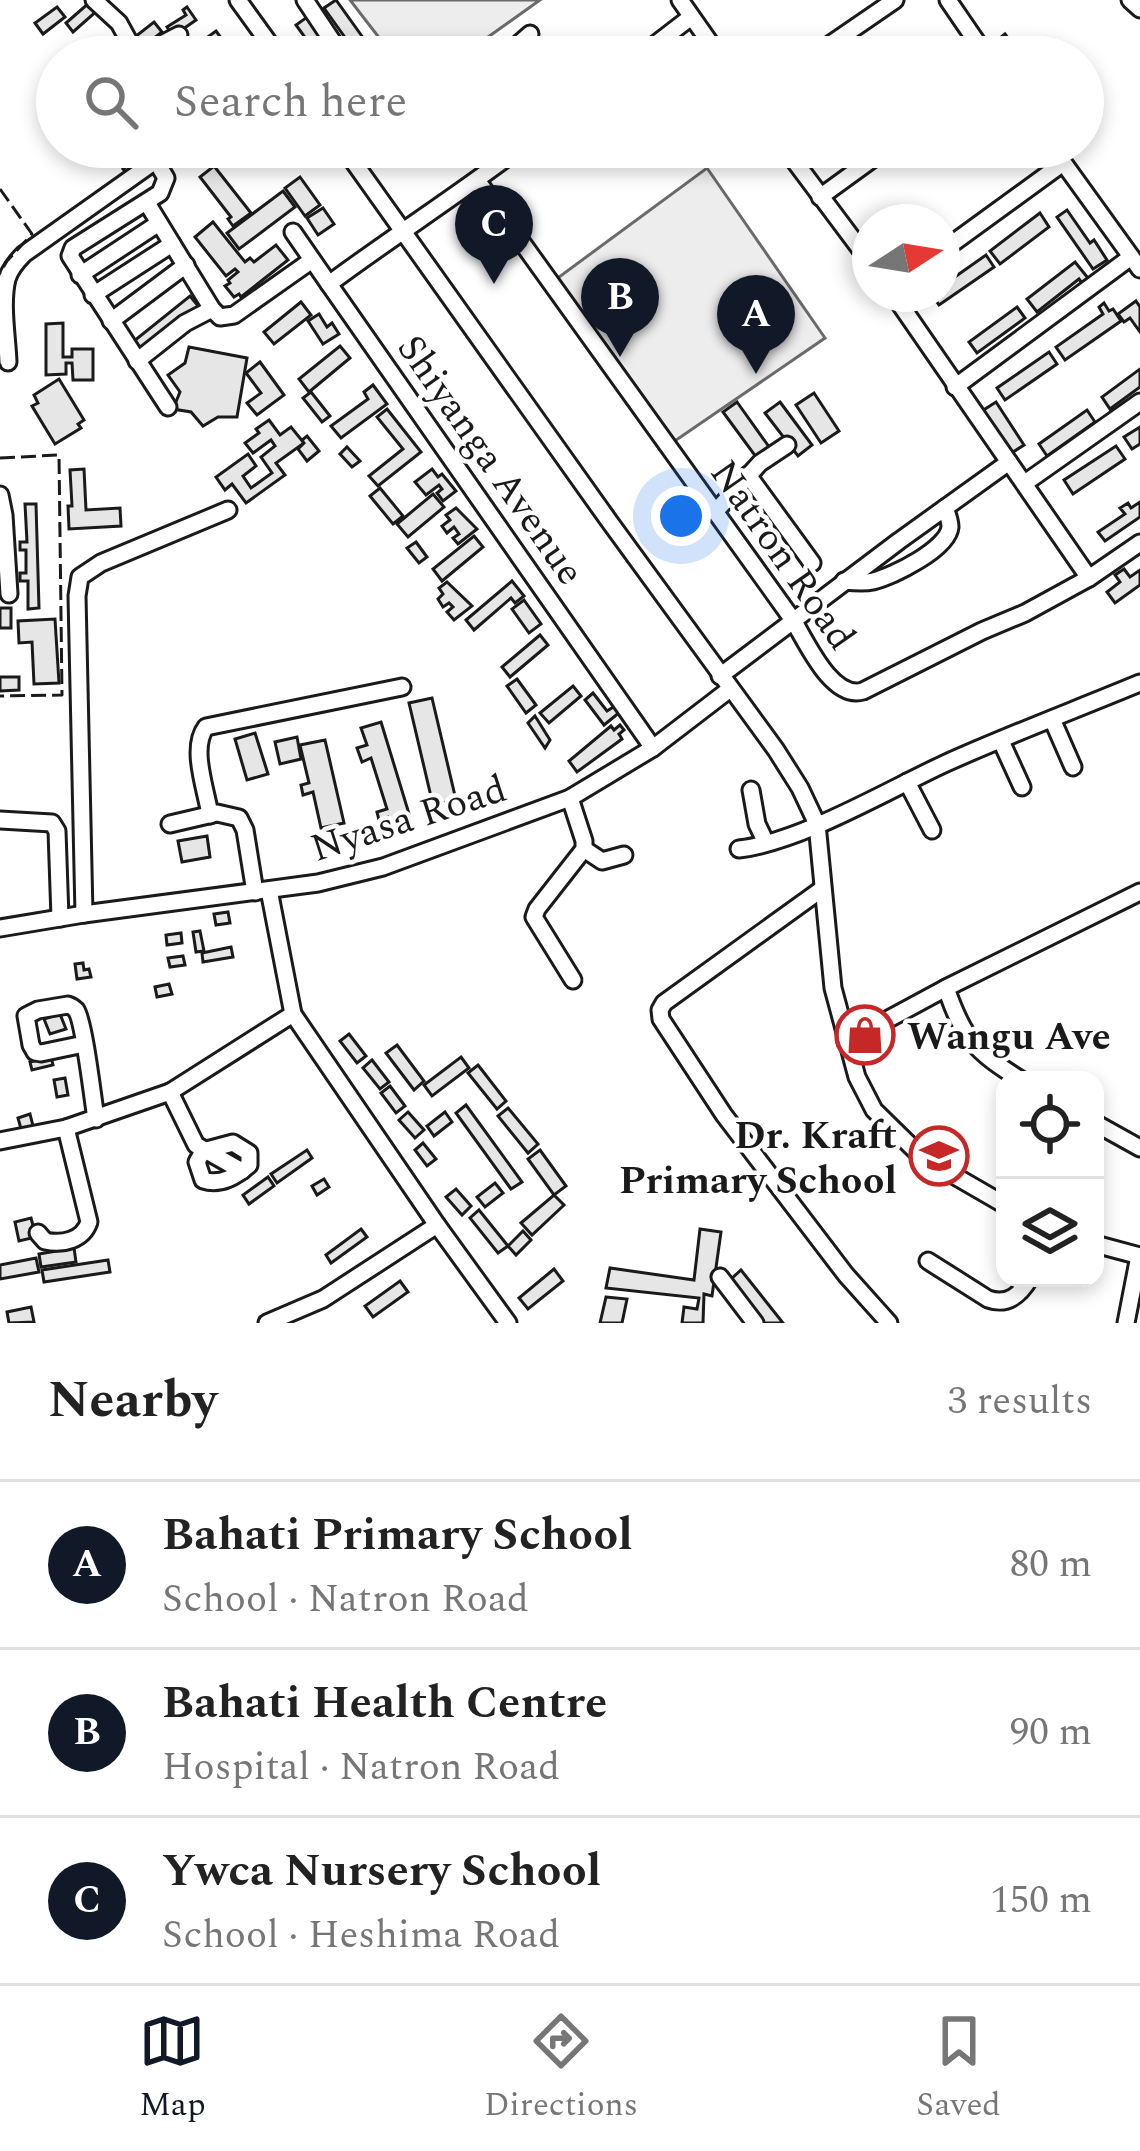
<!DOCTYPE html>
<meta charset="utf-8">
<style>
:root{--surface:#fff;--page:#f6f6f6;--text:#222;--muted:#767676;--line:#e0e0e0;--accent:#111827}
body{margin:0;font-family:Spectral,serif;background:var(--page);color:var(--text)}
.controls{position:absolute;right:36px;bottom:36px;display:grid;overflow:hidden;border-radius:24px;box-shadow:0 6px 18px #0003}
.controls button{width:108px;height:108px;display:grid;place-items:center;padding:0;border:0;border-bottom:3px solid var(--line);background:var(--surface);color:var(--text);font:60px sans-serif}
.compass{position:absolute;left:852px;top:204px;width:108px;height:108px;border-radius:50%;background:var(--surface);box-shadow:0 6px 18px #0003;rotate:78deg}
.you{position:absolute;left:681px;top:516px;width:42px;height:42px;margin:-30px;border:9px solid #fff;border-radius:50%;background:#1a73e8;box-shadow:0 0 0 18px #1a73e833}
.badge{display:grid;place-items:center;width:78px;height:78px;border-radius:50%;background:var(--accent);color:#fff;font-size:39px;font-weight:700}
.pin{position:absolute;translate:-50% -99px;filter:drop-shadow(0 3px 6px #0008)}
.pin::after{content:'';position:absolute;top:63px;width:42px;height:36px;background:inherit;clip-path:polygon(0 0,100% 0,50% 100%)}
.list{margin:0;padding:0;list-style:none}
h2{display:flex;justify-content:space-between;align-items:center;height:156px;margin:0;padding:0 48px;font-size:51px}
h2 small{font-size:39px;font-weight:400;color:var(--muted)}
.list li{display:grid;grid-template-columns:78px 1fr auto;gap:36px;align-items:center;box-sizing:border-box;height:168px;padding:0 48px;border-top:3px solid var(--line)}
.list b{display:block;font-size:45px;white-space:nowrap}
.list p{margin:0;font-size:39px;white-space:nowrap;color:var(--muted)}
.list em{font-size:39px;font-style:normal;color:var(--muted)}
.icon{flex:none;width:66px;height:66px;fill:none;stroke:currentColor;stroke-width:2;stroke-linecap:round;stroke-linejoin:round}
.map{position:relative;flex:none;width:1140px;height:1323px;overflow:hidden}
.search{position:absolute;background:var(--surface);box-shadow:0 6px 18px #0003;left:36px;right:36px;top:36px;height:132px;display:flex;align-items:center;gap:30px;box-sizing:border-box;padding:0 42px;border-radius:66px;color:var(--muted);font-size:45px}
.sheet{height:660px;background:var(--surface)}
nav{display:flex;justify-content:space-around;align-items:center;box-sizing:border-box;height:168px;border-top:3px solid var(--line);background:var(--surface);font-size:33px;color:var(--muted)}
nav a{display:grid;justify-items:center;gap:6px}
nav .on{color:var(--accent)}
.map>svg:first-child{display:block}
.green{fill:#ededed;stroke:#6a6a6a;stroke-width:3}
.building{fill:#e6e6e6;stroke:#1a1a1a;stroke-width:3}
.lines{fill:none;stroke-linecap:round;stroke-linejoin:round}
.minor-casing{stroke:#1a1a1a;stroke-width:21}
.minor{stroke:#fff;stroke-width:15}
.fence{stroke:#1a1a1a;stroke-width:3;stroke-dasharray:15 6;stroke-linecap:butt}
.labels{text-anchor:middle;stroke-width:9;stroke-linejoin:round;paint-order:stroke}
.street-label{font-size:39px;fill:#1a1a1a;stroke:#fff}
.poi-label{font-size:39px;font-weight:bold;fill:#1a1a1a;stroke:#fff;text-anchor:start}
</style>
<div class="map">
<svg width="1140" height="1323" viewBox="0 0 1140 1323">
<rect width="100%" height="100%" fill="#fff"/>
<g class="green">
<polygon points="350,0 540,0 460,57 394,57"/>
<polygon points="707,168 825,338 669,445 555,280"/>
</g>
<g class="building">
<polygon points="336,0 374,53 368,57 359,57 324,8"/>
<polygon points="90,2 98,10 73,32 66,23"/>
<polygon points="57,7 65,17 43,34 35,23"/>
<polygon points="187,7 196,20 173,36 167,27 186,15 183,10"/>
<polygon points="310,15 328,40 314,50 296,25"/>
<polygon points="154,22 162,32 139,50 131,40"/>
<polygon points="216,31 235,57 219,57 205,39"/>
<polygon points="1005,34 1022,57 1007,57 996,41"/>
<polygon points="140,147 156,147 141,158 145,164 129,176 123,169 136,159 132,153"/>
<polygon points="247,147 262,147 269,156 259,164"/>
<polygon points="214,166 251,213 233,226 228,219 231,217 200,177"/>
<polygon points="300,177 320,205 305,216 285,188"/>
<polygon points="283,191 295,207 239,249 227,233"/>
<polygon points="323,208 334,224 318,235 307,218"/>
<polygon points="1067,210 1090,243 1094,240 1107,260 1093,269 1057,217"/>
<polygon points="1040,213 1049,227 1000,264 990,251"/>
<polygon points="213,222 245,262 250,258 254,262 276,245 288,260 241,297 239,294 234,297 225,286 230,283 228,280 238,272 235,269 226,276 195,237"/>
<polygon points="986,255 994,267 939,305 931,294 942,294 942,286"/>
<polygon points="1075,262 1088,278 1082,283 1079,279 1037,312 1027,299"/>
<polygon points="190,296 199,307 138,356 129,345"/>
<polygon points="1136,301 1140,307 1140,332 1130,318 1124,322 1118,314"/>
<polygon points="301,302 311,315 274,344 264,332"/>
<polygon points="1104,303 1109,311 1113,309 1121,321 1065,360 1056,347 1103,314 1099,307"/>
<polygon points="1017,307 1025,318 977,353 969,342"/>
<polygon points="319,314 327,327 332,323 339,334 323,344 308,321"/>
<polygon points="63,323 63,357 72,357 72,349 93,349 93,380 73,380 72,363 66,363 66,374 46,375 46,324"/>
<polygon points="340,346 350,358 309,392 299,379"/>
<polygon points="189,347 247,358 237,417 218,417 203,426 191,412 173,409 180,392 168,375 185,363"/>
<polygon points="1049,352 1057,364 1005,400 997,388"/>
<polygon points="260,362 284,395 257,415 247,403 261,393 246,373"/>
<polygon points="1140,369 1140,387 1110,409 1102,397"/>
<polygon points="59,379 84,420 78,424 81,428 55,444 32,406 38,403 34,395"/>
<polygon points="373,385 387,404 341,438 331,426 368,399 364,392"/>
<polygon points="311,392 330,416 322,422 303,398"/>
<polygon points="814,393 839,431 821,443 796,405"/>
<polygon points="737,402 772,451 759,461 723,412"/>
<polygon points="780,402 812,445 798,456 765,413"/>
<polygon points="996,402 1024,445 1010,454 982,411"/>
<polygon points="387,409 421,452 378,486 369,476 403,449 377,417"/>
<polygon points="1087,410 1095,422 1047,456 1039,444"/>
<polygon points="269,420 280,435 291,427 304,443 276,463 285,475 246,503 232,484 225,490 216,477 248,454 256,466 243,476 251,488 272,473 261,457 275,446 271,440 253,453 245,443 259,433 256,429"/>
<polygon points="1140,427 1140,444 1132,449 1124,437"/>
<polygon points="307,436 319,451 307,461 298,449 304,443 302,440"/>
<polygon points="1116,446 1125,459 1073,494 1064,480"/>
<polygon points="347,447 360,461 352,467 340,454"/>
<polygon points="84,469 86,510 120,508 121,526 69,529 68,506 72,506 70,470"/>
<polygon points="432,469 438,477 442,474 456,491 443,501 437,493 442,489 439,485 426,495 415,482"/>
<polygon points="380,488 403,516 393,524 370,496"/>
<polygon points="433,494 444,507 408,537 397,524"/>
<polygon points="1140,502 1140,517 1105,541 1098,532 1125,514 1120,508 1128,503 1131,508"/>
<polygon points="25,504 36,504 39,608 28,609 28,581 20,581 20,573 26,573 26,550 20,550 20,542 27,542"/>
<polygon points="456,508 477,529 458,544 453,538 459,534 454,527 447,533 442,526 450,520 446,515"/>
<polygon points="474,536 483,547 442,581 433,569"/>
<polygon points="416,542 427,557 419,563 407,548"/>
<polygon points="1124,569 1130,577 1140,570 1140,585 1115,603 1107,592 1120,582 1115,575"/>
<polygon points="512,581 524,596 515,603 511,598 474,630 466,620"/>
<polygon points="447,582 472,606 454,620 447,612 453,607 449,603 443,607 438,599 443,594 439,588"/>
<polygon points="524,600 541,624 529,633 512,609"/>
<rect x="0" y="608" width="11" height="20"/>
<polygon points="55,619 59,683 34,684 32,642 19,643 18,621"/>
<polygon points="540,635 548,645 510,677 502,667"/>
<polygon points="0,677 19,677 19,690 0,691"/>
<polygon points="517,679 536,705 526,713 507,686"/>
<polygon points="573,686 581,696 549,723 540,713"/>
<polygon points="593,693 607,711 615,706 620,712 604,725 585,700"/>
<polygon points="432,698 456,800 433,805 409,703"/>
<polygon points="535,716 550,740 545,748 528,723"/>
<polygon points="381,722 410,817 390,823 388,817 379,820 377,812 387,809 371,758 362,762 357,748 367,745 361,728"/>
<polygon points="620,725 624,730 619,734 622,739 577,772 569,761 611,726 614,730"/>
<polygon points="255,733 268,774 247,780 235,739"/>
<polygon points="297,737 301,759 280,764 275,742"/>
<polygon points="325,740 344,823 321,828 313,792 303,795 301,785 309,783 300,745"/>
<polygon points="207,836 210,857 182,862 178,841"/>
<polygon points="228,912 230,923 216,925 214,914"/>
<polygon points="200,931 204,951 196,952 193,932"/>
<polygon points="181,933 182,943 167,945 166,935"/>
<polygon points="231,947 233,957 203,962 202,953"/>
<polygon points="183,956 185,965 170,967 168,958"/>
<polygon points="83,963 84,970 89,969 91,977 77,979 75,964"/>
<polygon points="169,984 172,994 157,997 155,987"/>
<polygon points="60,1014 66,1029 50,1034 44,1019"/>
<polygon points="349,1034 366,1056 357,1063 340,1041"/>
<polygon points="397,1045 424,1081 414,1090 386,1053"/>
<polygon points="51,1057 53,1065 32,1070 30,1062"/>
<polygon points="461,1057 469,1068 432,1096 424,1085"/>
<polygon points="372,1060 389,1082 380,1089 363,1068"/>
<polygon points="478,1065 506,1101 497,1109 468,1073"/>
<polygon points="65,1078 68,1095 57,1097 54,1080"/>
<polygon points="390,1086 405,1106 396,1113 381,1093"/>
<polygon points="466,1105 522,1182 511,1189 456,1113"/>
<polygon points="508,1108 538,1144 528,1153 498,1116"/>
<polygon points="408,1112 424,1130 415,1138 399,1120"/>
<polygon points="445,1112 452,1122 434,1136 427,1126"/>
<polygon points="30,1114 33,1126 21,1129 18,1118"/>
<polygon points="423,1143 436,1159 427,1166 415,1150"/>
<polygon points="307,1150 312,1158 277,1183 271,1174"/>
<polygon points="540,1150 566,1186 554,1195 528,1159"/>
<polygon points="268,1177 274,1186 249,1204 243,1195"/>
<polygon points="324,1179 329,1187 317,1195 312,1186"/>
<polygon points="495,1183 503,1193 485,1207 477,1197"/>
<polygon points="456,1189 471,1206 462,1215 446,1197"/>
<polygon points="554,1195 564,1205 532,1235 521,1223"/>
<polygon points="479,1210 508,1246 498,1253 470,1218"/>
<polygon points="31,1218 36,1237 19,1241 15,1222"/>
<polygon points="361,1229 367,1237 331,1263 326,1255"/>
<polygon points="700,1229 721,1232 712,1296 704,1294 703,1323 682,1323 684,1307 697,1309 699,1298 606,1288 610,1268 694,1280"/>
<polygon points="523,1231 531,1240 516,1255 508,1246"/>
<polygon points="74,1248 76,1262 41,1267 39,1254"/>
<polygon points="36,1258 39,1272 0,1279 0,1265"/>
<polygon points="108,1260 110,1272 44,1282 42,1270"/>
<polygon points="554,1269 563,1281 528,1309 519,1298"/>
<polygon points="741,1270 783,1323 764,1323 730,1280"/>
<polygon points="400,1281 408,1292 373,1317 365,1306"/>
<polygon points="606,1297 627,1299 622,1323 600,1323"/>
<polygon points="31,1307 34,1322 9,1323 7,1312"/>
</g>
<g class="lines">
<defs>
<g id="minor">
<polyline points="94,0 119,23 137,56"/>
<polyline points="238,0 279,57"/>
<polyline points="305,0 343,57"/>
<polyline points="680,0 720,57"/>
<polyline points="948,0 987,57"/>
<polyline points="1130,0 1140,9"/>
<polyline points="137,57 179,35"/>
<polyline points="504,57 530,34"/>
<polyline points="639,57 691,17"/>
<polyline points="812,57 895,0"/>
<polyline points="343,147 609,521 776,750 800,788 817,824 833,988 857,1077 874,1110 922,1157 1005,1205"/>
<path d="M521 147C458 195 392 237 329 284L653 748"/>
<polyline points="784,147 870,262"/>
<polyline points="1052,147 1140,269"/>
<polyline points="156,161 166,178 160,193 73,248 70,256 168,407"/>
<path d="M477 180 793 620C807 643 832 700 863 691L982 631 1025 613 1089 578 1140 543"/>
<polyline points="820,197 889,147"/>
<polyline points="147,203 212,309 220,317 234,315 312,260"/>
<polyline points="293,232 329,284"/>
<polyline points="942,251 1063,163"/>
<polyline points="80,275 159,223"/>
<polyline points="893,294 1089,578"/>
<polyline points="93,295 172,244"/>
<polyline points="111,321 186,265"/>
<polyline points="137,361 185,323 212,309"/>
<path d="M8 362C7 336 1 304 7 279 10 269 17 261 24 254L175 147"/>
<polyline points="955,387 1131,257"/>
<polyline points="748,475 812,563"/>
<polyline points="1025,483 1140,402"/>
<polyline points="0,495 4,515 9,594"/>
<polyline points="715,512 760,463 787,445"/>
<path d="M844 581C854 582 864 583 873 581 893 576 948 549 950 527 950 522 947 513 945 508"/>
<polyline points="720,676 899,541 1009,462"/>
<polyline points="1052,719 1073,767"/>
<polyline points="1001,741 1022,787"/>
<polyline points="907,782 932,830"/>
<polyline points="751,790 757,824 766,843"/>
<polyline points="570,798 584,841 584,849 537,909 534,917 573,980"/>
<path d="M210 815C206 789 190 748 206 727L402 687"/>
<polyline points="0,820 52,823 57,831 60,918"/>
<polyline points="170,824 217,813 239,818 245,830 255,892"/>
<polyline points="584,849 602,861 624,855"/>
<path d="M739 849C800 842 886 791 944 764 1008 735 1075 710 1140 683"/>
<polyline points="822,889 664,1003 660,1010 661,1019 724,1115 846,1275 889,1323"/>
<polyline points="269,890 293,1014 437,1225 508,1323"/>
<polyline points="84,914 77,596 80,577 101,563 228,510"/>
<polyline points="0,928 84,914 318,883 383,867 570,798 653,748 730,689"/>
<path d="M946 988C964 1040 975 1051 1021 1080"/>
<polyline points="846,1042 946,988 1140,892"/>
<path d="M84 1044 41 1053 35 1052 31 1045 26 1016 38 1010 68 1005C71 1006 74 1008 76 1010 84 1021 93 1100 96 1119"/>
<polyline points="170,1092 196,1145 242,1171"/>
<polyline points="1095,1123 1140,1148"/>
<polyline points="0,1141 66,1128 170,1092 293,1014"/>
<path d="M233 1143 249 1153V1165C236 1176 221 1186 203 1180L197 1162 203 1151Z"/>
<path d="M38 1233 45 1241C63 1245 83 1240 89 1222L66 1128"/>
<polyline points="1095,1244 1140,1256"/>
<path d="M928 1261 988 1299C1008 1306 1020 1295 1030 1278"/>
<polyline points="720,1277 755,1323"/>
<polyline points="267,1323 323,1299 437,1225"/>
<polyline points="1126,1323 1139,1256"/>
</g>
</defs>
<use href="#minor" class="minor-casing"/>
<use href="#minor" class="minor"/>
<g class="fence">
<polyline points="0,189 32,234 7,261 0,273"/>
<polyline points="0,364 0,368"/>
<polyline points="0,458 59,455 62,695 0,696"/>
</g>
</g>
<defs>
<symbol id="shop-ring" viewBox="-11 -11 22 22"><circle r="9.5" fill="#fff" stroke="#c62828" stroke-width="1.5"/><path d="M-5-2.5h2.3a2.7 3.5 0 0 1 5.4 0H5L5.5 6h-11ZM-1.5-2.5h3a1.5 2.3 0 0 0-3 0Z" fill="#c62828"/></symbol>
<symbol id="school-ring" viewBox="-11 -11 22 22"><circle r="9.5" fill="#fff" stroke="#c62828" stroke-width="1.5"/><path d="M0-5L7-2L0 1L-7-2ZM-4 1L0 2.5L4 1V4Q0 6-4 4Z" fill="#c62828"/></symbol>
</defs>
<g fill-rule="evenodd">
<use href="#shop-ring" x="832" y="1002" width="66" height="66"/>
<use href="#school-ring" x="906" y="1123" width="66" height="66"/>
</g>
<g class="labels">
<g class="street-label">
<text transform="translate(492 459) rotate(55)" y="14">Shiyanga Avenue</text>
<text transform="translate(784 554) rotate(55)" y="14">Natron Road</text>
<text transform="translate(408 817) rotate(-18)" y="14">Nyasa Road</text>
</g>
<g class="poi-label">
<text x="907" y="1049">Wangu Ave</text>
<text x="897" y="1148" text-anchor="end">Dr. Kraft<tspan x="897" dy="45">Primary School</tspan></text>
</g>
</g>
</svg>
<div class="controls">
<button><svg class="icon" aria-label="locate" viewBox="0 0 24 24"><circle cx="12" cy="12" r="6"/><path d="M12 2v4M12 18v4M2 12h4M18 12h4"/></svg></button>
<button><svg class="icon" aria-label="layers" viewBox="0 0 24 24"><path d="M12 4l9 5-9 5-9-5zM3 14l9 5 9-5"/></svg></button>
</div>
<svg class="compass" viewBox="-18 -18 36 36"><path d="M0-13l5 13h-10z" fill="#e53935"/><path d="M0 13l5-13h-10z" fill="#767676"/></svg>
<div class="you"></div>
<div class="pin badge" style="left:756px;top:374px">A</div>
<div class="pin badge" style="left:620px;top:357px">B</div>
<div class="pin badge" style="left:494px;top:284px">C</div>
<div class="search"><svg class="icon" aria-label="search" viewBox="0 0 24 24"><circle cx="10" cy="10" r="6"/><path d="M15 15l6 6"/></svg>Search here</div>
</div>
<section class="sheet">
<h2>Nearby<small>3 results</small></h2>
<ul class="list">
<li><span class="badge">A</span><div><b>Bahati Primary School</b><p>School · Natron Road</p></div><em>80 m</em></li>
<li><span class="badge">B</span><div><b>Bahati Health Centre</b><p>Hospital · Natron Road</p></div><em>90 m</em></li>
<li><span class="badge">C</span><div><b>Ywca Nursery School</b><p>School · Heshima Road</p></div><em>150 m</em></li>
</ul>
</section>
<nav>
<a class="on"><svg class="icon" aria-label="map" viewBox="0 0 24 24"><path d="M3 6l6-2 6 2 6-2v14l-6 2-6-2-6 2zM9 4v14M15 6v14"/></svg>Map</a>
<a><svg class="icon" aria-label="directions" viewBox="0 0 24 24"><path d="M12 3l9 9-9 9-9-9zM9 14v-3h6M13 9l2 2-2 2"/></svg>Directions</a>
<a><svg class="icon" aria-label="saved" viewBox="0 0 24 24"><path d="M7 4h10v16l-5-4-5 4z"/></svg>Saved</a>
</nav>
